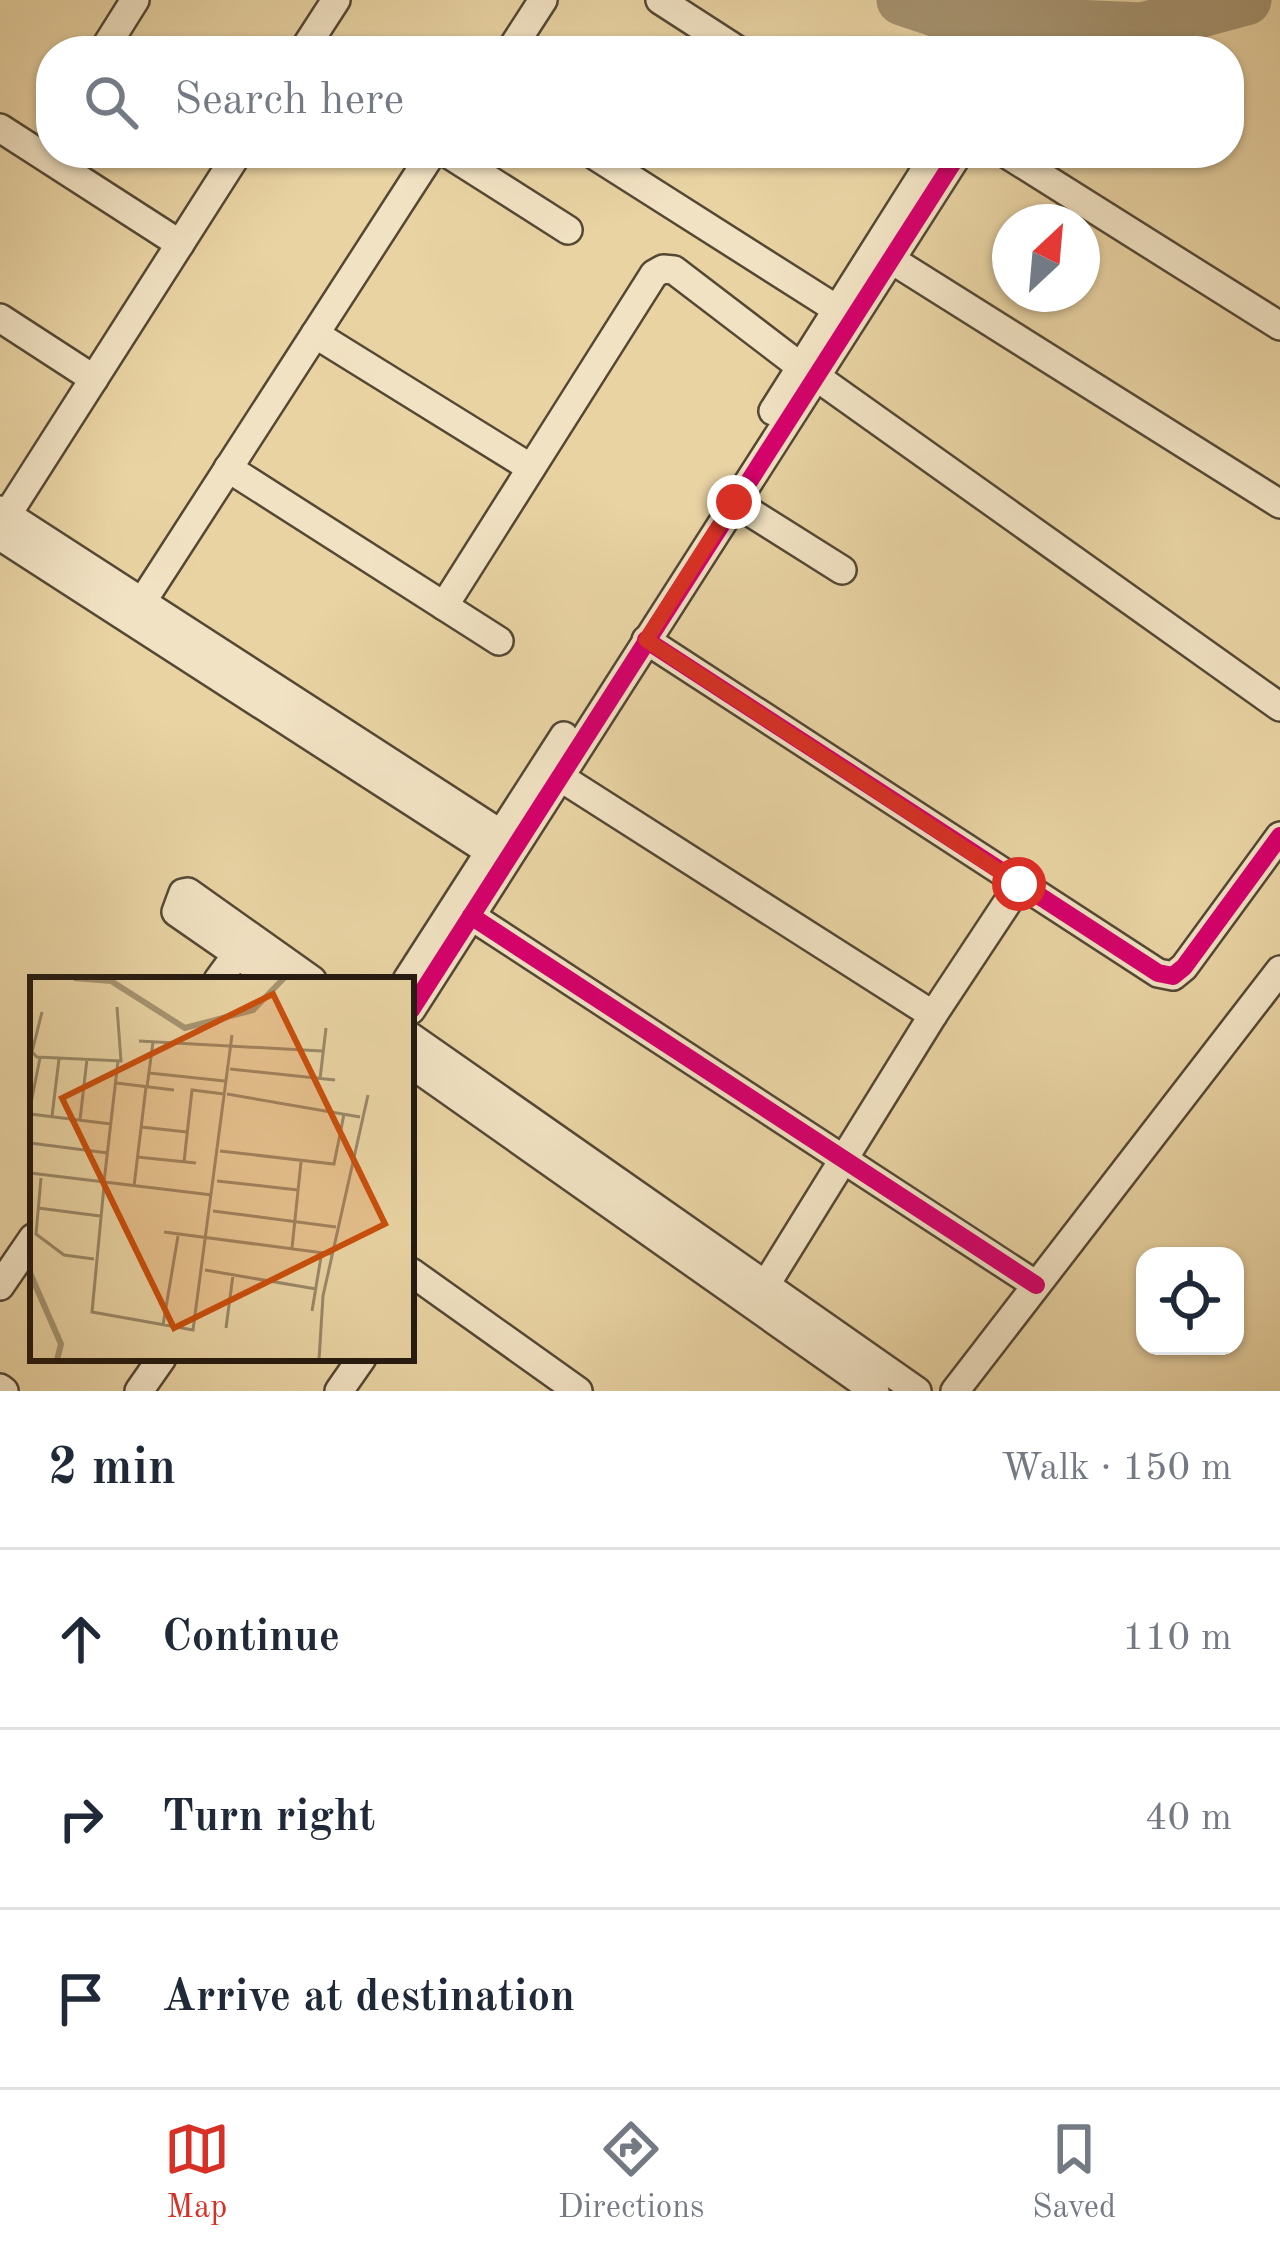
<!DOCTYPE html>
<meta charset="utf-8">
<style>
:root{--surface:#fff;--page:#f2f2f3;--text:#1f2937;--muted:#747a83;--line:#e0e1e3;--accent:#d93025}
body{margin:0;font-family:"Old Standard TT",serif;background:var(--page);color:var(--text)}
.controls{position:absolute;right:36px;bottom:36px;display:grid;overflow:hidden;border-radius:24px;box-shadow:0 3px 9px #0004}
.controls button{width:108px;height:108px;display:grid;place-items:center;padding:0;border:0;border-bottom:3px solid var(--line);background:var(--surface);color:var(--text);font:60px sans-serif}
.compass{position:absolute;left:992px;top:204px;width:108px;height:108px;border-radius:50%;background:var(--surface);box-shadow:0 3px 9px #0004;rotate:26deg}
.stop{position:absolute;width:36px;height:36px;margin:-27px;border:9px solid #d93025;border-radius:50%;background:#fff}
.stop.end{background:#d93025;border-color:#fff;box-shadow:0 3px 12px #0008}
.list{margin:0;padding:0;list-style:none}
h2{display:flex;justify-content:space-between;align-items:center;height:156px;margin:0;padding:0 48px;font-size:51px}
h2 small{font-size:39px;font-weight:400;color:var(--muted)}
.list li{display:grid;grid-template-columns:78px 1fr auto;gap:36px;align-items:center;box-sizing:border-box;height:180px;padding:0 48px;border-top:3px solid var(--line)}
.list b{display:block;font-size:45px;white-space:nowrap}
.list em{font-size:39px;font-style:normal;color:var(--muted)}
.icon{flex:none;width:66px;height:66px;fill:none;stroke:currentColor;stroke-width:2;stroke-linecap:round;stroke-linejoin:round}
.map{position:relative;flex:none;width:1280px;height:1391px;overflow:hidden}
.search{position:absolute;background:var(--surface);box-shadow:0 3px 9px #0004;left:36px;right:36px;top:36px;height:132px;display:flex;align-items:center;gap:30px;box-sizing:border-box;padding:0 42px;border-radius:48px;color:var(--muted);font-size:45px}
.sheet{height:696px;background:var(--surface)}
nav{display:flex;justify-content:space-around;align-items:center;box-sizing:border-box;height:168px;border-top:3px solid var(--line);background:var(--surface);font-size:33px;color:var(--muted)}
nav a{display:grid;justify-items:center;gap:6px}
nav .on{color:var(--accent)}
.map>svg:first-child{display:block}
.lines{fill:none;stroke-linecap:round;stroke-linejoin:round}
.river{stroke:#a69471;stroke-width:51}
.minor-casing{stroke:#544835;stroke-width:32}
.minor{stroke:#f1e2c3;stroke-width:27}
.cycleway-casing{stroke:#f1e2c3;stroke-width:26}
.cycleway{stroke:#d6006c;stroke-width:18}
.route{stroke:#d93025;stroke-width:15}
.inset-river{fill:none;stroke:#a69471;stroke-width:6}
.inset-road{fill:none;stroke:#9a8968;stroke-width:3}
.view{fill:#ca4f0d;fill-opacity:0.15;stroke:#ca4f0d;stroke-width:6}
.inset-edge{fill:none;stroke:#231910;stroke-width:6}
</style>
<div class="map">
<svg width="1280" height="1391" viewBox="0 0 1280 1391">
<rect width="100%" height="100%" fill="#e9d3a3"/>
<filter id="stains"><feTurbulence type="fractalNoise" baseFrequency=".00167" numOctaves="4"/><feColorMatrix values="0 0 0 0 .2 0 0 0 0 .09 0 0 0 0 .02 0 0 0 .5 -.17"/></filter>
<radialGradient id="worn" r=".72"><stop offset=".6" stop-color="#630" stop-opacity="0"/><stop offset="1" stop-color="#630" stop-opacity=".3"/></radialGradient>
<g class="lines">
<polyline class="river" points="902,0 962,20 1142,28 1246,0"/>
<defs>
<g id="minor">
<polyline points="660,0 739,51"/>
<polyline points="103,51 135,0"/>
<polyline points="303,51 336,0"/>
<polyline points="510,51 543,0"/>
<polyline points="0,128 180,244"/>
<polyline points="447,153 568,230"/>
<polyline points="591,153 838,310"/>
<polyline points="1005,153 1280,326"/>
<polyline points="892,260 1280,504"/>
<polyline points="0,318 94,379"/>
<polyline points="315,334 531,468"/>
<polyline points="818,378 1280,707"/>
<polyline points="773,411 936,153"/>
<polyline points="228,468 499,641"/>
<polyline points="734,502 842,570"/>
<polyline points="0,510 501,834"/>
<polyline points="7,515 238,153"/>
<polyline points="0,536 490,852"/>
<polyline points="142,602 432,153"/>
<polyline points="444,606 654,274 663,269 674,270 801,367"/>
<polyline points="646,640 1158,973 1173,976 1184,967 1280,836"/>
<polyline points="560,777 933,1015"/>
<polyline points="471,916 1036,1285"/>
<polyline points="218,980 237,954"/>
<polyline points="274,980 176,912 183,893 188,892 312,980"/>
<polyline points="407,980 564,736"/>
<polyline points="411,1010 959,153"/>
<polyline points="411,1037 917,1391"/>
<polyline points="411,1064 875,1391"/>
<polyline points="411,1272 578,1391"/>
<polyline points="0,1286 33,1238"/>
<polyline points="765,1286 933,1015 1019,885"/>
<polyline points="0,1388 4,1391"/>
<polyline points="139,1391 162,1358"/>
<polyline points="339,1391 362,1358"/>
<polyline points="955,1391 1280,970"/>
</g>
</defs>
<use href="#minor" class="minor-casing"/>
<use href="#minor" class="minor"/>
<defs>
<g id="cycleway">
<polyline points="646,640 1158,973 1173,976 1184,967 1280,836"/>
<polyline points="471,916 1036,1285"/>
<polyline points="411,1010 959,153"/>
</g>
</defs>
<use href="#cycleway" class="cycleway-casing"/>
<use href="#cycleway" class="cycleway"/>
</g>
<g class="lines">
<polyline class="route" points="734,502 646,640 1019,884"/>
</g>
<g transform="translate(30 977)">
<rect width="384" height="384" fill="#e9d3a3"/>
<path class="inset-river" d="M44 1 81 4 155 51 223 33 254 1M0 296 31 367 27 383"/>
<path class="inset-road" d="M12 35 2 75 7 80 91 84 87 30M109 64 292 74M200 92 305 103M119 96 195 104M290 102 296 51M86 106 144 113M117 110 123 65M197 117 330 140M0 131 10 81M0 137 81 147M22 139 29 82M50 143 57 82M111 150 157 155M0 166 78 176M190 174 304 187 314 137M107 180 166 186M154 185 162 113 194 117M0 196 182 218M11 201 6 257 34 278 64 282M187 204 268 213M74 205 88 84M74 209 62 335 163 353 202 58M104 209 116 110M8 231 70 239M183 234 306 250M134 255 301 277M262 271 271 185M175 293 286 312M282 334 291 280M133 348 148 259M196 351 203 298M289 383 293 319 338 118"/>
<path class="view" d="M243 17 355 247 144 351 32 121Z"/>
<rect width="384" height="384" class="inset-edge"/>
</g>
<rect width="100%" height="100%" filter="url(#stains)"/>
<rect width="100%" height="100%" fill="url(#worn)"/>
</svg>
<div class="controls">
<button><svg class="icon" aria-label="locate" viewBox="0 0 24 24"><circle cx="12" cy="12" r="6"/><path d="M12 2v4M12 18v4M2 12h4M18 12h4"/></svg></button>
</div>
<svg class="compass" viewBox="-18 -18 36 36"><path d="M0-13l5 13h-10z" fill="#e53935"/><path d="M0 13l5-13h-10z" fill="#747a83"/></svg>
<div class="stop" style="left:1019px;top:884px"></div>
<div class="stop end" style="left:734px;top:502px"></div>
<div class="search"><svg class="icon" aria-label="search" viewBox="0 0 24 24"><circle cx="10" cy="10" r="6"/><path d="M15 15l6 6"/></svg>Search here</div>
</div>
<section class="sheet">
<h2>2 min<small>Walk · 150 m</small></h2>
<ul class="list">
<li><svg class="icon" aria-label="ahead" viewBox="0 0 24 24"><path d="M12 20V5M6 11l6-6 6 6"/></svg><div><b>Continue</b></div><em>110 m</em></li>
<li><svg class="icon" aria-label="right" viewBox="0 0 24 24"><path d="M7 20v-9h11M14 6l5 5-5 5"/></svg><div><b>Turn right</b></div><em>40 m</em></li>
<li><svg class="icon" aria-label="arrive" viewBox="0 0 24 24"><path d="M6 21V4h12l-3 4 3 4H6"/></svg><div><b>Arrive at destination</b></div></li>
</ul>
</section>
<nav>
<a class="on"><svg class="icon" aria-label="map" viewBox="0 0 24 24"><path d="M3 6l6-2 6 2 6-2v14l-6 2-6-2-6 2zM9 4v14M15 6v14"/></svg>Map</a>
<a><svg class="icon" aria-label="directions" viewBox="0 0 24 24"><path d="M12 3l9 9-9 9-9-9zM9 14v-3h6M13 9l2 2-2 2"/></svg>Directions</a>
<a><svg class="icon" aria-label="saved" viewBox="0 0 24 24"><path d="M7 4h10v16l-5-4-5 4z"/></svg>Saved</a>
</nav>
